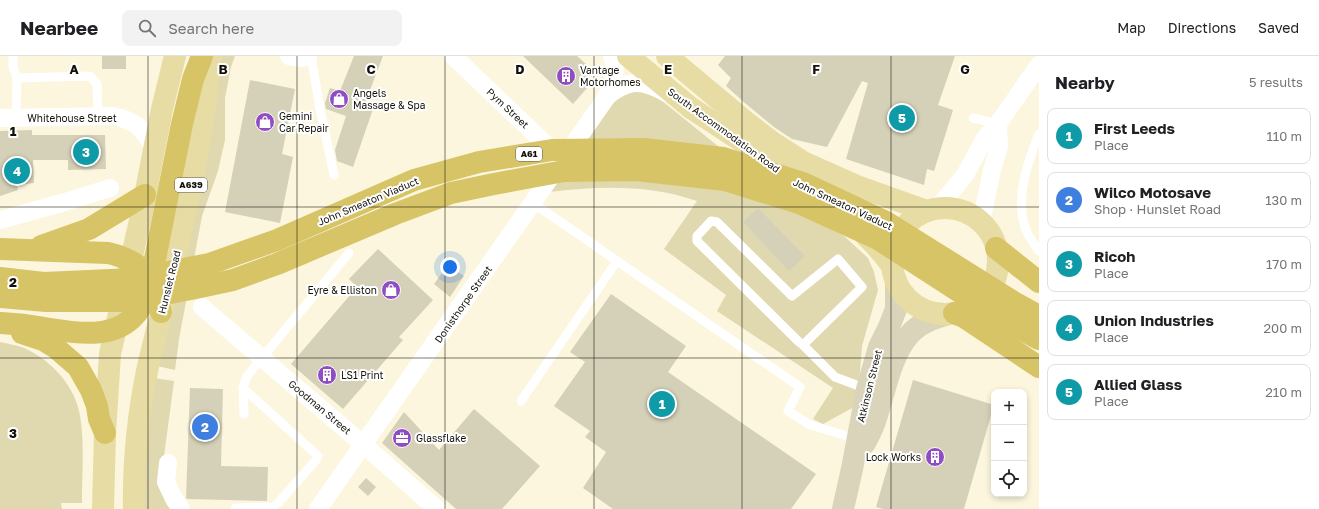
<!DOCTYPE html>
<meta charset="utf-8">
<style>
:root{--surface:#fff;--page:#f2f2f2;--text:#202124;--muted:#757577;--line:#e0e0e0;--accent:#904dc1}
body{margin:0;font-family:"Golos Text",sans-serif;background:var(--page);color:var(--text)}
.controls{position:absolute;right:12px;bottom:12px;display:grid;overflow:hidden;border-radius:8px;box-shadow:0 2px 6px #0003}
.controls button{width:36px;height:36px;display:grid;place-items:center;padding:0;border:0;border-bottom:1px solid var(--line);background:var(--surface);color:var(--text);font:20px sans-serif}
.you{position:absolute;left:450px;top:211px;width:14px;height:14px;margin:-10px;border:3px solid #fff;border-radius:50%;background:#1a73e8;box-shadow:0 0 0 6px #1a73e833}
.badge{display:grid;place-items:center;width:26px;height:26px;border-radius:50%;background:var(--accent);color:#fff;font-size:13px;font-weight:700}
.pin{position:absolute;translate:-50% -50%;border:2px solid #fff;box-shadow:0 1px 4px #0006}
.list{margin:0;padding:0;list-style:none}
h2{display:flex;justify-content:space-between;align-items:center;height:52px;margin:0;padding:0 16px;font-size:17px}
h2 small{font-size:13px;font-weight:400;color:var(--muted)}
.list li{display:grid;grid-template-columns:26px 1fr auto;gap:12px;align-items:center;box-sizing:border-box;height:56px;margin:0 8px 8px;padding:0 8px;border:1px solid var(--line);border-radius:8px}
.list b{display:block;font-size:15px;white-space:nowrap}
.list p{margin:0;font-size:13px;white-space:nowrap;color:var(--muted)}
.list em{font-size:13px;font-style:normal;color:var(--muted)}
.icon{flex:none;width:22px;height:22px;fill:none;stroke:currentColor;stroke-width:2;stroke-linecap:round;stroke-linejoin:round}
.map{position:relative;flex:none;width:1039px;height:453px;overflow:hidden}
header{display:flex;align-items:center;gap:24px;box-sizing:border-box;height:56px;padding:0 20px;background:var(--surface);border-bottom:1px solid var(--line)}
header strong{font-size:19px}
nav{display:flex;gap:22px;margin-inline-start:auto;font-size:14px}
.search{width:280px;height:36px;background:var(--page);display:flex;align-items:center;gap:10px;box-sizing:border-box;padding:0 14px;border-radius:8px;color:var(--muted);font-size:15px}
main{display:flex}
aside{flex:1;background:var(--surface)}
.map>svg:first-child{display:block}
.green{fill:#e0d8ae}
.building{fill:#d5d1b9}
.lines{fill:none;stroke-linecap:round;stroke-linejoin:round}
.lane{stroke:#fff;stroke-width:9}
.street{stroke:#fff;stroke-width:18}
.secondary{stroke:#d9d4ba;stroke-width:22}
.primary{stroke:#e7dca4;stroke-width:22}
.highway{stroke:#d7c467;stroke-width:22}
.grid{fill:none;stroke:#131109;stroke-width:1;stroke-opacity:0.55}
.labels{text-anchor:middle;stroke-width:4;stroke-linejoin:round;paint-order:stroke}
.shield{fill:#fff;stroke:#5a5853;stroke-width:1}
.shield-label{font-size:9px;font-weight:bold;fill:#131109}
.poi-label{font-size:10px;fill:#131109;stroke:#fff;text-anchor:start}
.street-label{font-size:10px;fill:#131109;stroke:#fff}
.grid-label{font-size:13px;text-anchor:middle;font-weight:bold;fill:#131109;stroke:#fff;stroke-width:4;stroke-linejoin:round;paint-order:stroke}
</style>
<header>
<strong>Nearbee</strong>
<div class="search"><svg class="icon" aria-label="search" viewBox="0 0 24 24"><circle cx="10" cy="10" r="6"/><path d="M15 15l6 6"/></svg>Search here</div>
<nav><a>Map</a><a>Directions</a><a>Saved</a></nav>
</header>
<main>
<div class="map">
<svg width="1039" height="453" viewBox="0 0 1039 453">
<rect width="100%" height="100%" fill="#fbf6dd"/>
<g class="green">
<polygon points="222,0 235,0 231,11 225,42 225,84 218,115 202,160 179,283 175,314 157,310"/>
<path d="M646 32 792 150 844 180 868 202 874 216 878 234 862 290 858 341 854 351 823 368 813 363 833 332 717 255 726 239 664 193 697 145C649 128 598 130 549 136L615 33Z"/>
<path d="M0 286C8 288 16 289 24 292 49 303 73 327 79 355 85 381 82 419 82 447H61L62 453H0Z"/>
<polygon points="154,322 174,325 164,400 173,453 143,453 143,406"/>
</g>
<g class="building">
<rect x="102" y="0" width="24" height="13"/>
<polygon points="354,0 383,0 364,50 373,53 353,111 337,105 335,94 346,60 326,53 325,47 330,32 340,35"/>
<polygon points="523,0 577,0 587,9 588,31 573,48"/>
<polygon points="725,0 955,0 938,49 953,54 934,115 927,113 924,129 846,103 868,27 862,25 827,91 792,83 774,71 746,48 726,30 731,22 718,9"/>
<polygon points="250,24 295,33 282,98 293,101 280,167 225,156"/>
<polygon points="32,74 32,79 105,79 106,113 68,114 68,104 33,104 34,127 17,129 18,134 0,140 0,75"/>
<polygon points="758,152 805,200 789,215 743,166"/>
<polygon points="378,193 433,244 399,281 403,284 343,353 291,308 357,231 349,223"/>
<polygon points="448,209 464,220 450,241 434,228"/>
<polygon points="611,238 686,290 668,316 816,418 791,453 613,453 583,432 606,396 585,381 590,375 554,350 585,306 570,296"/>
<polygon points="913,324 994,349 964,453 883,453 876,451"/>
<polygon points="190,332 223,333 221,410 268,411 267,445 187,443 186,442"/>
<polygon points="474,353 540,410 502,453 456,453 382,387 404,356 439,394"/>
<polygon points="366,422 376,431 368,440 358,431"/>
</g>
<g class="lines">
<g class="lane">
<polyline points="13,0 13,11 17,22"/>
<polyline points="311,0 320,53 334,119"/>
<polyline points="16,62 17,22 90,20 97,28 98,60"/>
<polyline points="973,62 998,68"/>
<path d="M1039 78C1028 105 1015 141 1025 171 1027 179 1034 188 1039 195"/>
<polyline points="533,147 800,331 788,355 810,369 857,383"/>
<polyline points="803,289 862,231 838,203 792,240 717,166 711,165 697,180 697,185 799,286 803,289 835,321 867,333"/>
<polyline points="521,345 617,205"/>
<polyline points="244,358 243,332 247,320 349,197"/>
<polyline points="235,452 273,451 278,447 317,403 318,400 243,332"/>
</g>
<g class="street">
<polyline points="289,0 302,2 308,0"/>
<polyline points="453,0 559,101"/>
<path d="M606 41C628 23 642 23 666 37"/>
<path d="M0 62 113 60C137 65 142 72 154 92"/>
<polyline points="937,153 965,119 985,82 998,68 1039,9"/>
<polyline points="0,164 65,146 110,132"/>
<polyline points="981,167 992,114 999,91 998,68"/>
<polyline points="202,251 364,389 437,453"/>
<polyline points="168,407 166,426 174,443 181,453"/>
<path d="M318 453 606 42C613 28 618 15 612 0"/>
</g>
<g class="secondary">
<path d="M865 387C868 381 872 374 874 368 884 341 890 300 909 279 919 267 935 262 949 258"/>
<polyline points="843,453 852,413 867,333 879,291 889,271 896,253 896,225"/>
</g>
<g class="primary">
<polyline points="628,0 691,52 743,86 790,123"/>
<polyline points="667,0 746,66 772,86 803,106 857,130 927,155"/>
<circle cx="945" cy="205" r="53"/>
<path d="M866 180C876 189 884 199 892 210"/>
<polyline points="103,453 105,377 110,298 141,160 162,53 175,0"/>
<path d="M134 453C133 406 138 360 147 315 154 283 163 252 171 220 188 148 204 74 211 0"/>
</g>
<g class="highway">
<polyline points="41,190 89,173 145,139"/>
<polyline points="996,192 1039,226"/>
<path d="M0 193 108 197C123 200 142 209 151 223 156 231 158 247 161 256"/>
<polyline points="0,222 44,227 133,223 209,208 277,184 414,124 479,106 552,94 644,93 723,102 803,127 886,166 1017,248 1039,260"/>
<polyline points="0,241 46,245 128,245 191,233 233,224 277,208 395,158 451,137 494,128 564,115 636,114 725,124 799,147 878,183 1000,262 1039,283"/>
<polyline points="954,257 964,261 1039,311"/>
<path d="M0 267C10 268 21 268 31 270 63 274 110 288 135 259 144 250 147 234 151 223L182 68 193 23 202 0"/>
<polyline points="22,277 43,284 56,292 78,311 91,334 97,350 99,363 105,377"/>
</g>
</g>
<path class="grid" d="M148 0V453M297 0V453M445 0V453M594 0V453M742 0V453M891 0V453M0 151H1039M0 302H1039"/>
<defs>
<symbol id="building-disc" viewBox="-11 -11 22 22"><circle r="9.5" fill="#904dc1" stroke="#fff"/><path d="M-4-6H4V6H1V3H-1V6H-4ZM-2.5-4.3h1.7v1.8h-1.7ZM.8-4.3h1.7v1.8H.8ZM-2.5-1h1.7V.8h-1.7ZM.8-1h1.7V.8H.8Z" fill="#fff"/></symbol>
<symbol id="shop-disc" viewBox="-11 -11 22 22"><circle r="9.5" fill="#904dc1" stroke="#fff"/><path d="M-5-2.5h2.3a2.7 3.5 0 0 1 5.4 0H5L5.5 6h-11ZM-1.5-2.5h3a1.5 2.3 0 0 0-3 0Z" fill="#fff"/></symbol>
<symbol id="office-disc" viewBox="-11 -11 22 22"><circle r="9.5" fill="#904dc1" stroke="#fff"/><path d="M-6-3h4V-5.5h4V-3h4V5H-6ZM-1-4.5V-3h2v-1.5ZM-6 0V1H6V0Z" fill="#fff"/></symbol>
</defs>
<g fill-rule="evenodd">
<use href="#building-disc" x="555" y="9" width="22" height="22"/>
<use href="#shop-disc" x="328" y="32" width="22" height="22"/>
<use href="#shop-disc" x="254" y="55" width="22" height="22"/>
<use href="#shop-disc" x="380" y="223" width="22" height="22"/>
<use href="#building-disc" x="316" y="308" width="22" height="22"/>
<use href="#office-disc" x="391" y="371" width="22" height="22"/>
<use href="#building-disc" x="924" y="390" width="22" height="22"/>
</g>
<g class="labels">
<g class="shield">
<rect x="516" y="91" width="26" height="14" rx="3"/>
<rect x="175" y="122" width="32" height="14" rx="3"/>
</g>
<g class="shield-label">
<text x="529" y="101">A61</text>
<text x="191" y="132">A639</text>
</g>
<g class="poi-label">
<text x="580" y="18">Vantage<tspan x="580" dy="12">Motorhomes</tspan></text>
<text x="353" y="41">Angels<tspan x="353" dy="12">Massage &amp; Spa</tspan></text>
<text x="279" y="64">Gemini<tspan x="279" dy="12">Car Repair</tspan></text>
<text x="377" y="238" text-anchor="end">Eyre &amp; Elliston</text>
<text x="341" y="323">LS1 Print</text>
<text x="416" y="386">Glassflake</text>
<text x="921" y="405" text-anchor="end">Lock Works</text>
</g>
<g class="street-label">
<text transform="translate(508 52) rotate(43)" y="4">Pym Street</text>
<text x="72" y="66">Whitehouse Street</text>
<text transform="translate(724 74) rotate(36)" y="4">South Accommodation Road</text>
<text transform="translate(368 145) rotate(-23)" y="4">John Smeaton Viaduct</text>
<text transform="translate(843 148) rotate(25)" y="4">John Smeaton Viaduct</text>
<text transform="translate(169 226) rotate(-76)" y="4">Hunslet Road</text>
<text transform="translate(463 248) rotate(-55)" y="4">Donisthorpe Street</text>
<text transform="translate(869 330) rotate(-76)" y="4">Atkinson Street</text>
<text transform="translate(320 351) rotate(40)" y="4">Goodman Street</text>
</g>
</g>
<g class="grid-label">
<text x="74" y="18">A</text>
<text x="223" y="18">B</text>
<text x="371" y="18">C</text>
<text x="520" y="18">D</text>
<text x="668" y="18">E</text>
<text x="816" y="18">F</text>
<text x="965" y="18">G</text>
<text x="13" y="80">1</text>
<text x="13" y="231">2</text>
<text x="13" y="382">3</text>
</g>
</svg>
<div class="controls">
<button>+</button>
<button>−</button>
<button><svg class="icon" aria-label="locate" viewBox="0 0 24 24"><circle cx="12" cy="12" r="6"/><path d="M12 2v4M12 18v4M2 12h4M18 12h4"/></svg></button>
</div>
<div class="you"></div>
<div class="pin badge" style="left:662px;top:348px;background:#0f9aa8">1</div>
<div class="pin badge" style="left:205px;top:371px;background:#3f7fe0">2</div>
<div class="pin badge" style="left:86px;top:96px;background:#0f9aa8">3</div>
<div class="pin badge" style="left:17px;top:115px;background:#0f9aa8">4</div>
<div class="pin badge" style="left:902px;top:62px;background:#0f9aa8">5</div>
</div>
<aside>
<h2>Nearby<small>5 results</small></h2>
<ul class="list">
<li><span class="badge" style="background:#0f9aa8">1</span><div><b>First Leeds</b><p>Place</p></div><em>110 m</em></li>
<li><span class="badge" style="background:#3f7fe0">2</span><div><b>Wilco Motosave</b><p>Shop · Hunslet Road</p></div><em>130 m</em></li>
<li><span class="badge" style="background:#0f9aa8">3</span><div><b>Ricoh</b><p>Place</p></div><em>170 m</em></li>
<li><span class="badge" style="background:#0f9aa8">4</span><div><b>Union Industries</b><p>Place</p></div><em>200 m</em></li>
<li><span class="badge" style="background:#0f9aa8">5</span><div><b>Allied Glass</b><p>Place</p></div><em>210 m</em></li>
</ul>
</aside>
</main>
